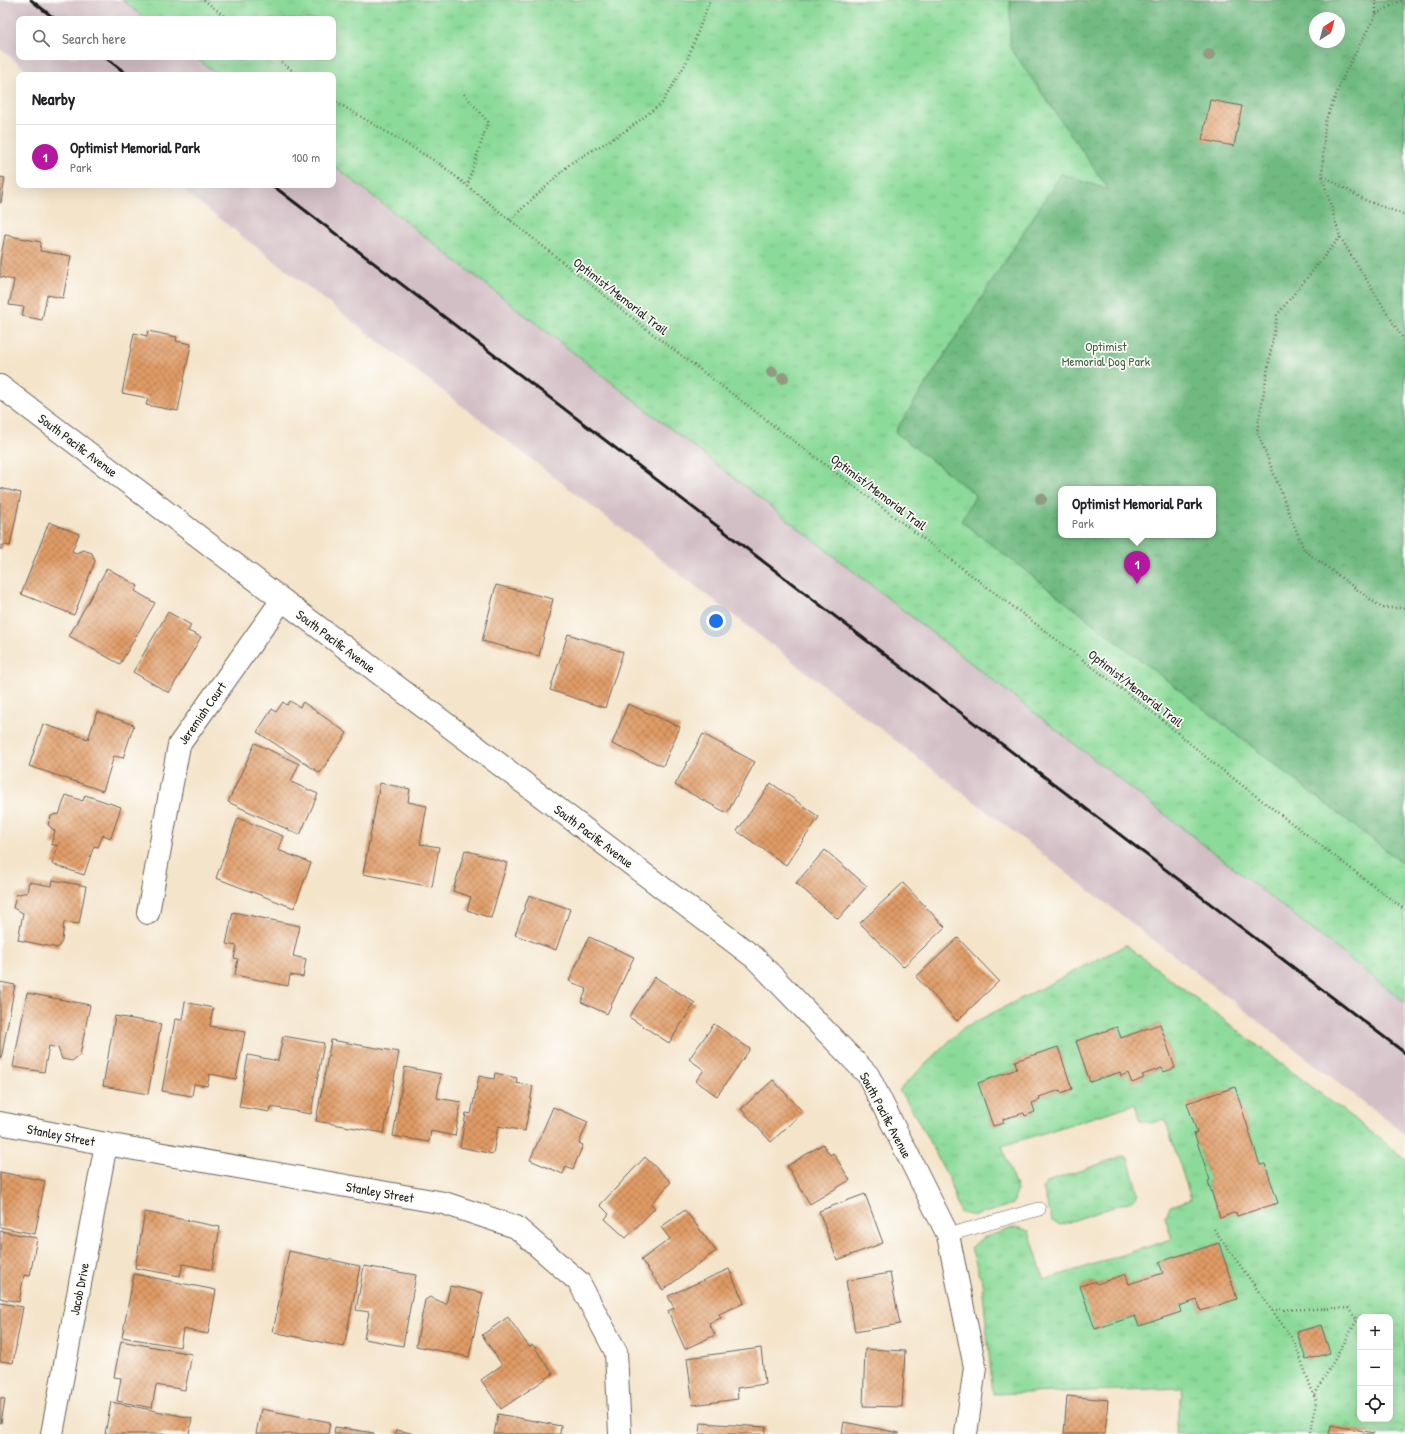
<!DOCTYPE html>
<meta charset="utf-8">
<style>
:root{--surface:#fff;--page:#f2f2f2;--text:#202124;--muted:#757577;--line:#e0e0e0;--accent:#b5179e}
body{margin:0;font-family:"Patrick Hand",sans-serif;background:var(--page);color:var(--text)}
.controls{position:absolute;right:12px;bottom:12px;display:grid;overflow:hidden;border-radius:8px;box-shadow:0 4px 16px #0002}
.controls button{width:36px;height:36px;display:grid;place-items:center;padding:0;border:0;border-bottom:1px solid var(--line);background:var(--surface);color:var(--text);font:20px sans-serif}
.compass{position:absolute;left:1309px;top:12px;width:36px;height:36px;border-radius:50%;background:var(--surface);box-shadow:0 4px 16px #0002;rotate:36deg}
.you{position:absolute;left:716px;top:621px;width:14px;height:14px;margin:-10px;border:3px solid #fff;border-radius:50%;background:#1a73e8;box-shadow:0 0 0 6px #1a73e833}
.badge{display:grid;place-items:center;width:26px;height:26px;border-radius:50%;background:var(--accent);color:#fff;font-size:13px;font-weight:700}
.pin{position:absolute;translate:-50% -33px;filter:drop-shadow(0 1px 2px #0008)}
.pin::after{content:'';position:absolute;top:21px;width:14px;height:12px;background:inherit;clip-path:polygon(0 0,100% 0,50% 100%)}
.popup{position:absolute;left:1058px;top:486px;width:158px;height:52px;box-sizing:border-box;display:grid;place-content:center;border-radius:8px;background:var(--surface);filter:drop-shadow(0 1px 3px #0005);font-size:13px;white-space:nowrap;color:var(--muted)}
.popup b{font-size:15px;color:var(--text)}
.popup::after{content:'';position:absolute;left:50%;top:100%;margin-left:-8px;border:8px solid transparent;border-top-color:var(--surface)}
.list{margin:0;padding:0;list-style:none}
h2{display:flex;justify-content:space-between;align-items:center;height:52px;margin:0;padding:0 16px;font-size:17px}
h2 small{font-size:13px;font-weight:400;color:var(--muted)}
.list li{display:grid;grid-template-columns:26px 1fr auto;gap:12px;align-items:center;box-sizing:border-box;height:64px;padding:0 16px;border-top:1px solid var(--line)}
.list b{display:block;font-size:15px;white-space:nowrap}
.list p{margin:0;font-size:13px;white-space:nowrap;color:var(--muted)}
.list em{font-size:13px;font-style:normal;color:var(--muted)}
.icon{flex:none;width:22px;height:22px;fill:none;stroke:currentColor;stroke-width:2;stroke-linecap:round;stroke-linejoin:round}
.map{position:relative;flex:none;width:1405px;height:1434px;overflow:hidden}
.search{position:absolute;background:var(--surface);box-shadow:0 4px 16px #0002;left:16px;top:16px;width:320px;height:44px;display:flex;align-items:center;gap:10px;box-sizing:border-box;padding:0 14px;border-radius:8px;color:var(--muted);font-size:15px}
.panel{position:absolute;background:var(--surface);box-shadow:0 4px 16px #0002;left:16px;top:72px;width:320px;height:116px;border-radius:8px}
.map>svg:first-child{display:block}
.railway{fill:#d2bec5}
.grass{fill:url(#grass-tufts);stroke:#547b5a;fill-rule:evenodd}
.forest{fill:url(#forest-crowns);stroke:#466b4e;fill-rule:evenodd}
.building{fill:url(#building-cross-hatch)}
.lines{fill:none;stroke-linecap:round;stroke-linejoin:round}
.service-casing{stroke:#686259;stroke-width:14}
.minor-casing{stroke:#686259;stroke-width:24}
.tertiary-casing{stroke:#686259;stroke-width:24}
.path{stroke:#686259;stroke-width:2.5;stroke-dasharray:1 3;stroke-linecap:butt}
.service{stroke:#fff;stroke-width:13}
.minor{stroke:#fff;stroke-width:22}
.tertiary{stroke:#fff;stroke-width:22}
.rail{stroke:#1c1c1c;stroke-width:3}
.tree{fill:#939a82}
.labels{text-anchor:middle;stroke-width:3.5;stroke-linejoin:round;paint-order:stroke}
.street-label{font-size:13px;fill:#1c1c1c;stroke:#fdfcf7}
.park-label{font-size:13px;fill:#435e48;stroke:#fdfcf7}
</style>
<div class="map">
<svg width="1405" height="1434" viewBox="0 0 1405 1434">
<defs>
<pattern id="grass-tufts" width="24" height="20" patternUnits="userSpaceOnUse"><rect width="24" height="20" fill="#8bda99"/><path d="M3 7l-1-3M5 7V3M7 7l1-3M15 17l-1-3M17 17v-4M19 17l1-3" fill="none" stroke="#77ba83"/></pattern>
<pattern id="forest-crowns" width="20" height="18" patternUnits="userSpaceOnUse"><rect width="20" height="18" fill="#70ba81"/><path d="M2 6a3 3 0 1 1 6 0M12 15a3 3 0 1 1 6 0" fill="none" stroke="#609f6f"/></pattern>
<pattern id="building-cross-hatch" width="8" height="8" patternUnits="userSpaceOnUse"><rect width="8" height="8" fill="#e09b66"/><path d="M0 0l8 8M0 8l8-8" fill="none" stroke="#b57e53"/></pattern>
</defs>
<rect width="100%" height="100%" fill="#fdfcf7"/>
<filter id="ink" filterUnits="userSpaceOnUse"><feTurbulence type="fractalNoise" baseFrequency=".025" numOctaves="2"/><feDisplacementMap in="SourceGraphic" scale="8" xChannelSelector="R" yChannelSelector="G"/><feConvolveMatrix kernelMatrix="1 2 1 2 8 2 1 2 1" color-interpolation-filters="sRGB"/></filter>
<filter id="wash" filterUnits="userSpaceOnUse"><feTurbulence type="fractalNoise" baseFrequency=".012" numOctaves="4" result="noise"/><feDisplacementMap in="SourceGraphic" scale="16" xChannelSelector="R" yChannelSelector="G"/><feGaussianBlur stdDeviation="0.9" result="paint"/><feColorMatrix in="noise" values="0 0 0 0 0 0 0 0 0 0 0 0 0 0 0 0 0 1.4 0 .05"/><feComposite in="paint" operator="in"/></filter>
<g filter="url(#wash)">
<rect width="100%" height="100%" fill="#f4e4ca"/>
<g class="railway">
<polygon points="0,0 122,0 146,19 19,19 19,57 195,57 218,75 34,75 0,49"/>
<polygon points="333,165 1405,1002 1405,1134 176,185 333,185"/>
</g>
<g class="grass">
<path d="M122 0H1405V1002L333 165V75H218L195 57H333V19H146ZM1315 18H1339V42H1315ZM1061 489H1213V535H1061Z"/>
<path d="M1126 945 1405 1158V1434H1373L1331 1425 1329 1434H1175L1183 1388 993 1394 982 1282 971 1248 982 1238 1016 1227 1029 1231 1044 1280 1172 1239 1165 1217 1169 1207 1191 1199 1165 1119 1153 1123 1140 1121 1135 1104 1002 1146 1017 1190 1013 1204 975 1216 960 1213 948 1177 913 1111 899 1090 963 1028ZM1160 1024 1175 1068 1164 1072 1162 1068 1142 1075 1144 1078 1132 1082 1128 1073 1121 1075 1120 1072 1090 1082 1076 1041 1117 1027 1121 1038ZM1058 1047 1072 1089 1061 1093 1060 1090 1039 1097 1040 1100 1032 1103 1035 1112 1025 1116 1024 1113 1003 1119 1004 1123 993 1126 978 1083 1017 1069 1015 1061ZM1235 1088 1260 1165 1265 1164 1278 1203 1236 1212 1220 1217 1208 1181 1210 1180 1194 1133 1197 1132 1191 1102ZM1219 1243 1237 1299 1201 1311 1197 1300 1179 1306 1180 1312 1139 1326 1135 1316 1095 1329 1081 1286 1095 1281 1097 1284 1126 1275 1129 1284 1163 1273 1160 1262ZM1360 1317H1390V1419H1360ZM1321 1325 1330 1353 1306 1360 1297 1332Z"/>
<polygon points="1123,1156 1128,1158 1138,1194 1134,1200 1060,1225 1052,1221 1043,1188 1047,1182"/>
</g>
<path class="forest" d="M1010 0H1405V865L961 521 976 495 895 432 1061 174 1109 190 1010 47ZM1315 18H1339V42H1315ZM1061 489H1213V535H1061Z"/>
<g id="blocks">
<g class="building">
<polygon points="1210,100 1242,106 1234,146 1202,140"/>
<polygon points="0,177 5,178 1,203 0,203"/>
<polygon points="5,235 41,242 40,251 71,256 63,298 47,295 42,320 22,316 24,307 9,305 14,280 0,277 0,261"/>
<polygon points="148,331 177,337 176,341 191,344 178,411 146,405 148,398 122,393 134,333 147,336"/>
<polygon points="0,488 21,493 10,546 3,545 2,549 0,549"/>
<polygon points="49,522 79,534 72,551 76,553 83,550 92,553 95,561 74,615 21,594"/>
<polygon points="107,568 138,586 135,591 155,603 120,664 69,636"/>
<polygon points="496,585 553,599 539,656 482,641"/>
<polygon points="168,612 191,625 188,631 201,637 169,693 133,672"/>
<polygon points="568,634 623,652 605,708 550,690"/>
<polygon points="290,701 300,707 303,702 347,733 320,773 257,732 272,709 276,712 283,702 287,705"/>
<polygon points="628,704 680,727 663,766 612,744"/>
<polygon points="97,712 134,725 123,758 114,756 103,791 29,766 43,724 88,739"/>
<polygon points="703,734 755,762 727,813 675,785"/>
<polygon points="255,743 299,764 291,782 318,794 300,835 228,802"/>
<polygon points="380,783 410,789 408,802 427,806 420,844 439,847 432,887 363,874"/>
<polygon points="771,783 819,817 786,865 737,831"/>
<polygon points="66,795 83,801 85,795 121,807 111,838 103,835 98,847 94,846 84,875 52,864 58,846 51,844 55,831 48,825 51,816 56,814 59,815"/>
<polygon points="238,818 283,836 278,850 311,863 294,908 216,878"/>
<polygon points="465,850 507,863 491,918 467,910 471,897 453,891"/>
<polygon points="825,850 867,886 838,919 796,883"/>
<polygon points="53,880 86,886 79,924 64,922 62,941 58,948 18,940 23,913 13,908 16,895 23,893 27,893 29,882 52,886"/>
<polygon points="903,883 945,927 903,967 860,923"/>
<polygon points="529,895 570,909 556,950 515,935"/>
<polygon points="233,912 300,926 293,956 306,959 303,977 290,975 288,986 235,975 238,959 234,958 237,946 226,944"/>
<polygon points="589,937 634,957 607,1014 581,1002 587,989 569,981"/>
<polygon points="958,938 999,981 957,1021 916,977"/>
<polygon points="655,977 695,1003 669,1043 629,1017"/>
<polygon points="0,982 15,985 1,1059 0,1059"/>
<polygon points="27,993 90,1005 80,1055 72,1061 62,1059 58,1048 49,1046 44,1072 13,1067"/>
<polygon points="185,1002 213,1008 210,1026 245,1032 236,1079 210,1074 207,1086 194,1084 192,1096 162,1091 175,1019 182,1020"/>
<polygon points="115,1016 161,1024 148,1094 103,1086"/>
<polygon points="714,1024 750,1049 717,1096 696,1081 704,1070 689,1059"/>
<polygon points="1160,1024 1175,1068 1164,1072 1162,1068 1142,1075 1144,1078 1132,1083 1128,1073 1121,1076 1120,1072 1090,1082 1076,1041 1117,1027 1121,1038"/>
<polygon points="283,1036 324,1043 311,1114 271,1107 270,1112 239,1107 248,1055 278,1061"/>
<polygon points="331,1040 399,1052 384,1133 316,1121"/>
<polygon points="1058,1047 1072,1089 1061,1093 1060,1090 1039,1097 1040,1100 1032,1103 1035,1112 1025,1116 1024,1113 1003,1119 1004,1123 993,1126 978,1083 1017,1069 1015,1061"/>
<polygon points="405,1067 441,1074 437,1098 461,1102 455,1136 431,1131 429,1142 393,1136"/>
<polygon points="495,1073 517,1078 516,1083 533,1086 525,1131 498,1126 493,1154 460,1147 466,1113 471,1114 479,1076 494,1079"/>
<polygon points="773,1080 803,1112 771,1142 741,1109"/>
<polygon points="1235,1087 1260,1165 1265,1164 1278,1203 1237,1216 1236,1212 1220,1218 1208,1181 1210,1180 1194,1133 1197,1132 1187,1103"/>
<polygon points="553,1107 588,1122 579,1143 583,1145 573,1169 566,1166 563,1174 530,1160"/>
<polygon points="823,1144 830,1155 833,1153 850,1180 810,1204 787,1166"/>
<polygon points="645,1157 671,1182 651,1204 655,1208 626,1238 605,1219 609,1214 600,1205"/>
<polygon points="0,1172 45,1181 35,1234 0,1227"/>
<polygon points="865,1194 883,1243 837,1260 819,1211"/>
<polygon points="685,1210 716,1251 663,1290 641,1260 670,1239 661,1227"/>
<polygon points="145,1212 220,1227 212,1270 183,1264 180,1276 135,1268"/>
<polygon points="0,1231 37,1238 30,1276 24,1275 19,1302 0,1298"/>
<polygon points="1219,1243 1237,1299 1201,1311 1197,1300 1179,1306 1181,1312 1139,1326 1135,1316 1095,1329 1080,1286 1096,1281 1097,1284 1126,1274 1129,1284 1163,1273 1159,1262"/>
<polygon points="289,1251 360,1266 344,1347 273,1332"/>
<polygon points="364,1266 416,1275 403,1346 364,1339 369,1312 356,1310"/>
<polygon points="729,1269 744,1303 719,1314 721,1318 709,1323 715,1335 685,1349 668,1311 674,1308 668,1296"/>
<polygon points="890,1273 900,1324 855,1332 846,1281"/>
<polygon points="134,1274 216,1290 208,1334 183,1329 180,1347 122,1337"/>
<polygon points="450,1286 483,1293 469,1357 416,1346 425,1300 430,1297 446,1304"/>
<polygon points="0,1303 23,1307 13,1363 0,1361"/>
<polygon points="508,1317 529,1347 533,1345 553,1374 501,1409 481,1380 502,1365 482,1335"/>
<polygon points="1321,1325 1330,1353 1306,1360 1297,1332"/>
<polygon points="121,1341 192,1354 185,1390 156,1385 152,1408 117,1401 121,1378 114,1377"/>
<polygon points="761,1348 765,1384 737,1388 738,1399 693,1405 687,1358"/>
<polygon points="865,1349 905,1351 902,1407 863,1406"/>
<polygon points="1067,1396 1108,1400 1105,1434 1064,1434"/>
<polygon points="0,1398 5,1399 1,1423 0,1423"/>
<polygon points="111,1402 192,1418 189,1434 105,1434"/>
<polygon points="261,1409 330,1422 328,1434 256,1434"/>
<polygon points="498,1414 561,1426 560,1434 494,1434"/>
<polygon points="844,1422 899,1433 899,1434 842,1434"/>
<polygon points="701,1423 766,1427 765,1434 700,1434"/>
<polygon points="1331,1425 1374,1433 1373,1434 1329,1434"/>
<polygon points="335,1427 374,1433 374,1434 334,1434"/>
<polygon points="396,1430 411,1433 411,1434 395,1434"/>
</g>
</g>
</g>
<g filter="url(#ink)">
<use href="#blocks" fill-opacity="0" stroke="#686259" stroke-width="1"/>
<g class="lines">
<defs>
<polyline id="service" points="948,1235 1039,1209"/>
<g id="minor">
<polyline points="148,913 179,745 282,600"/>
<polyline points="0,1123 106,1144 444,1203 516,1227 579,1282 616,1352 620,1434"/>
<polyline points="52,1434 106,1144"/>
</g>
<polyline id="tertiary" points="0,386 755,958 868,1075 948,1235 975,1367 966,1434"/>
</defs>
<use href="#service" class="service-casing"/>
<use href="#minor" class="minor-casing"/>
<use href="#tertiary" class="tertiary-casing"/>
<g class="path">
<polyline points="204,0 228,19"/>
<polyline points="1376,0 1376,14 1345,73 1325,122 1322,176 1340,237 1405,342"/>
<polyline points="1376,14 1403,0"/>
<polyline points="275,57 298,75"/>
<polyline points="464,94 488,122 467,186"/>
<polyline points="333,100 440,164 645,328 1160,718 1213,763 1405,910"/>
<polyline points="1323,176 1367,201 1405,215"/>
<polyline points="510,220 571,163 627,130 662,103 686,63 710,0"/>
<polyline points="1340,237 1277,315 1257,431 1304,550 1382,608 1405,608"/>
<polyline points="1214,1229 1294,1341 1316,1401 1311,1434"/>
<polyline points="1272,1310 1348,1308 1357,1320 1314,1396"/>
</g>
<use href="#service" class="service"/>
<use href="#minor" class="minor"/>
<use href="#tertiary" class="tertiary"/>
<g class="rail">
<polyline points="31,0 55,19"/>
<polyline points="105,57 128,75"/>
<polyline points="272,185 1405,1053"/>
</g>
</g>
<g class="tree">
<circle cx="1209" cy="55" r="6"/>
<circle cx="772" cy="372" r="6"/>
<circle cx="783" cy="378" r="6"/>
<circle cx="1041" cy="499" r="6"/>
</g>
</g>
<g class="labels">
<g class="street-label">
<text transform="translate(621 296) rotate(38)" y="5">Optimist/Memorial Trail</text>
<text transform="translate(78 445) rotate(37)" y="5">South Pacific Avenue</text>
<text transform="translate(879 492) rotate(37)" y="5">Optimist/Memorial Trail</text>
<text transform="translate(336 641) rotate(37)" y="5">South Pacific Avenue</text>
<text transform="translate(1136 688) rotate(38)" y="5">Optimist/Memorial Trail</text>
<text transform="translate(202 713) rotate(-55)" y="5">Jeremiah Court</text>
<text transform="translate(594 836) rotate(37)" y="5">South Pacific Avenue</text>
<text transform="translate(886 1115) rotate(62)" y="5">South Pacific Avenue</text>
<text transform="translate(61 1135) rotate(11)" y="5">Stanley Street</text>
<text transform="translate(380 1192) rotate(10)" y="5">Stanley Street</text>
<text transform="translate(79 1289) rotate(-79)" y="5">Jacob Drive</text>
</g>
<g class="park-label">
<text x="1106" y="351">Optimist<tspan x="1106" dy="15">Memorial Dog Park</tspan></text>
</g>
</g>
</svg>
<div class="controls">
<button>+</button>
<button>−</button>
<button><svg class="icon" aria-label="locate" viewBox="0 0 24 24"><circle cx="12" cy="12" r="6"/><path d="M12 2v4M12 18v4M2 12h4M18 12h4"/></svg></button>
</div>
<svg class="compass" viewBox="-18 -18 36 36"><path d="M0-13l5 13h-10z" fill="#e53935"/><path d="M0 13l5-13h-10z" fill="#757577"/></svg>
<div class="you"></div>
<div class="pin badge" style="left:1137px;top:584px">1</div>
<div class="popup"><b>Optimist Memorial Park</b>Park</div>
<div class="search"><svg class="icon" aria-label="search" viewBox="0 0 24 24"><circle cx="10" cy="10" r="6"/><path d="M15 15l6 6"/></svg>Search here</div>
<section class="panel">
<h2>Nearby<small></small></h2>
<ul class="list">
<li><span class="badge">1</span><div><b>Optimist Memorial Park</b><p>Park</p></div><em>100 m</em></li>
</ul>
</section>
</div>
